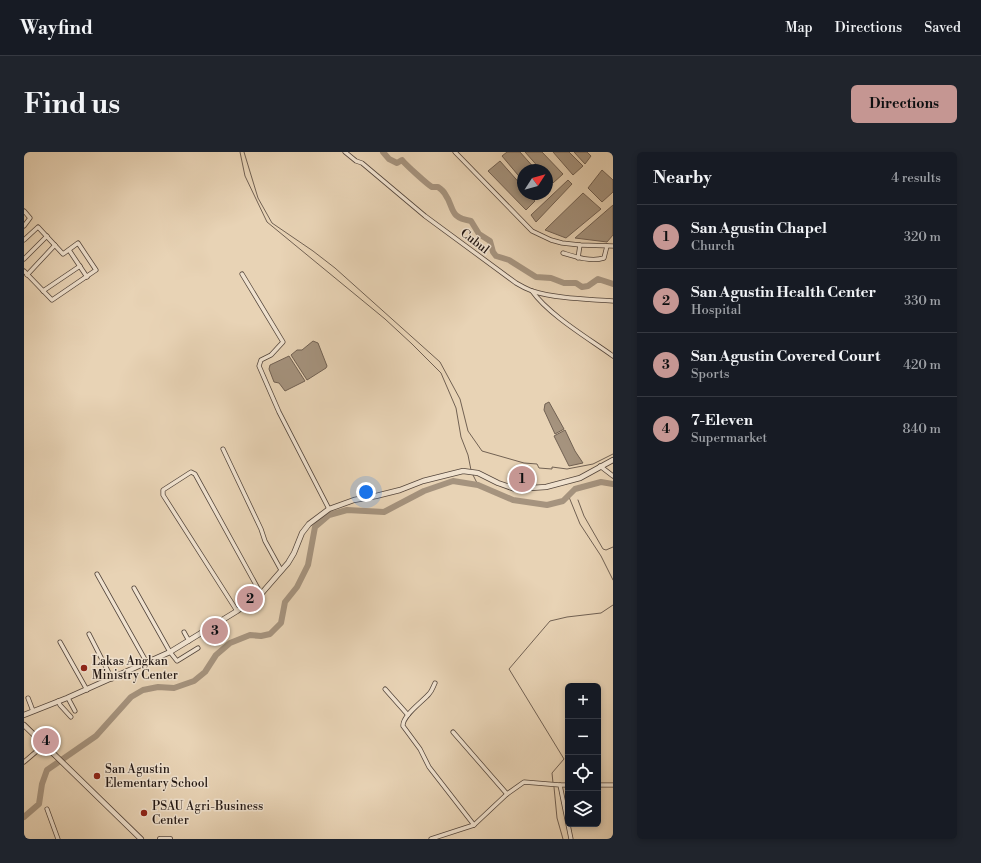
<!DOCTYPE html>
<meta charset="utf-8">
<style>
:root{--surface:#171b24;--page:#20242c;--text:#f1f3f6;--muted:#9ea1a6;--line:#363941;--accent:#c59692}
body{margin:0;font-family:"Libre Bodoni",serif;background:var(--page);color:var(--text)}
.controls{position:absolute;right:12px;bottom:12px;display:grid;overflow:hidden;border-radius:6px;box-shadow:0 2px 6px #0003}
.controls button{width:36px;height:36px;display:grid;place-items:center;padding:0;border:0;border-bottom:1px solid var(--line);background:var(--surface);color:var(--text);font:20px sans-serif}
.compass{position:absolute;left:493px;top:12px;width:36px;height:36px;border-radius:50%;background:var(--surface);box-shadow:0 2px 6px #0003;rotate:54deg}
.you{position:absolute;left:342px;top:340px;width:14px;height:14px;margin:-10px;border:3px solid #fff;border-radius:50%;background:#1a73e8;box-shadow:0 0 0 6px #1a73e833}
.badge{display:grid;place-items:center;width:26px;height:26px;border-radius:50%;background:var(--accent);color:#111;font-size:13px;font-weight:700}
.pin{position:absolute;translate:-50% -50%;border:2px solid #fff;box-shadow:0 1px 4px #0006}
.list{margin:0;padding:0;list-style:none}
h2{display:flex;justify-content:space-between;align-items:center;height:52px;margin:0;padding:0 16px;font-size:17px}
h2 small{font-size:13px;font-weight:400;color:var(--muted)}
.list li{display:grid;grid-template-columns:26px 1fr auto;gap:12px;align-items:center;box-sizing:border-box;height:64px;padding:0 16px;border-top:1px solid var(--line)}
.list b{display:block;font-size:15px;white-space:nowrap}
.list p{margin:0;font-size:13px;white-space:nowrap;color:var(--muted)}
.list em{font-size:13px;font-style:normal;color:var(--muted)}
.icon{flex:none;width:22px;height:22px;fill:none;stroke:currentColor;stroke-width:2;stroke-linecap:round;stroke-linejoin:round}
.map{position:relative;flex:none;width:589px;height:687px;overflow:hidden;border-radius:6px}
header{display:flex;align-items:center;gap:24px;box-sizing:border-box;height:56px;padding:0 20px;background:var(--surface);border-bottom:1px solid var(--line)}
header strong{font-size:19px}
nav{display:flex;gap:22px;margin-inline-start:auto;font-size:14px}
.intro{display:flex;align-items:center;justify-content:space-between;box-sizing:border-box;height:96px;padding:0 24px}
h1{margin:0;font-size:28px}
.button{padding:10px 18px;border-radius:6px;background:var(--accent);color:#111;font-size:14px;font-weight:700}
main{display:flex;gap:24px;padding:0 24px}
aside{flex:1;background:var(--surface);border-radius:6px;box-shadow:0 2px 6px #0003}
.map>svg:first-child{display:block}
.water{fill:#a5937e;stroke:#716153}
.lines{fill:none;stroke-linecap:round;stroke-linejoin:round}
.stream{stroke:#716153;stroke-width:1}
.river{stroke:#a5937e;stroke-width:6}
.minor-casing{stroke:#54463c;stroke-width:5}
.tertiary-casing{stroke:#54463c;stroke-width:6}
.minor{stroke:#f0e2cf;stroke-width:3.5}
.tertiary{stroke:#f0e2cf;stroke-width:4.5}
.poi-dot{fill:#8f2418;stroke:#f0e2cf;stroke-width:1.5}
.labels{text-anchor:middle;stroke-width:3;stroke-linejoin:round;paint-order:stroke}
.street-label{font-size:12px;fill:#221713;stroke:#f0e2cf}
.poi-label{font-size:12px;fill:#221713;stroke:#f0e2cf;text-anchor:start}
</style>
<header>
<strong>Wayfind</strong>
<nav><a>Map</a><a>Directions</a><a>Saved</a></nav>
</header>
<div class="intro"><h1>Find us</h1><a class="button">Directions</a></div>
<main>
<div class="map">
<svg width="589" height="687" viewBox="0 0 589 687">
<rect width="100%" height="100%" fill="#e8d3b5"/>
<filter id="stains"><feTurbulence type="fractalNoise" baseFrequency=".005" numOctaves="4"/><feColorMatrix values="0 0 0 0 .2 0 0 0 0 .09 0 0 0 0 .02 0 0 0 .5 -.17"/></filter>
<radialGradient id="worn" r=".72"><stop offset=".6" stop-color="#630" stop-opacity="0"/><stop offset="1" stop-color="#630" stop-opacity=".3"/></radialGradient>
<g class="water">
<polygon points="483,0 496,0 512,18 499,18 499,29 478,4"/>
<polygon points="501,0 518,0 539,22 529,31 523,24 523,18 517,18"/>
<polygon points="529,0 545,0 559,14 549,23"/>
<polygon points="550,0 563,0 567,4 561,12"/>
<polygon points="476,9 499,35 499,42 505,42 511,49 502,58 464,19"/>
<polygon points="578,18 589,28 589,40 578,50 564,36"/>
<polygon points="544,28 548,32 512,70 507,63"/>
<polygon points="559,41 577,57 542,86 521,78"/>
<polygon points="589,53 589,83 583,90 551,86"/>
<polygon points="289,189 294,191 303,214 302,216 283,228 267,203 273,198 278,198"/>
<polygon points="265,204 281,229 261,239 255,231 250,230 245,217 246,213"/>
<polygon points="525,250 540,277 531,282 520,258 521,252"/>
<polygon points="541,278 551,299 559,311 545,314 530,284"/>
</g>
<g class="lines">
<g class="stream">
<polyline points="216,0 221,24 243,70 361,167 388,192 417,221 432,256 437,285 444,303 447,318"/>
<polyline points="220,0 234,46 248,71 289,99 311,116 416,210 436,247 444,279 458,299 500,311 513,312 515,316 528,317 528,315 543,317 569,312 589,302"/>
<polyline points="449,323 454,333"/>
<polyline points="545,345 556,372 577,404 589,428"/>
<polyline points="554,348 560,364 579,397 582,398 589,395"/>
<polyline points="529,631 528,621 540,607 485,517 526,469 543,465 577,461 589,453"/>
<polyline points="530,635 533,666 539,687"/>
</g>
<g class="river">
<path d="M359 0 365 7 373 11 378 8C381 12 404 33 408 35 410 35 412 35 414 35 417 37 420 40 421 42 431 56 424 65 447 69L455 82 466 89 469 100 472 104 485 108 512 125 527 126 540 131H552L558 135 564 134 574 127 589 132"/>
<polyline points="0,665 15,652 18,632 23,618 72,584 107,545 119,538 134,535 150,536 170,529 181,520 192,503 206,491 226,483 237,484 246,482 257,471 261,450 273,435 284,413 291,375 305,363 323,358 360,360 400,339 429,329 454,333 489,348 523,353 539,349 551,337 577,330 589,332"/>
</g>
<defs>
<g id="minor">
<path d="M321 0 332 9 338 11 401 64 492 131C497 134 503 137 508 139 534 147 563 147 589 149"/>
<polyline points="431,0 508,79 527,88 538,91 556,93 589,94"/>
<polyline points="0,59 6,66 0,74"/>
<polyline points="0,88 14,75 39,102 54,91 72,118 28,148 0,119"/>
<polyline points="45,98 63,125"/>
<path d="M539 101C552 105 567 110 580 106L583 94"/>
<polyline points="554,106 556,93"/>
<polyline points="0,107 23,84"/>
<polyline points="218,122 259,190 247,203 237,208 235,214 255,260 305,357"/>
<polyline points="3,123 31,93"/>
<polyline points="19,139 56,114"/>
<path d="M508 139C525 163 564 186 589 204"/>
<polyline points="199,297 237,377 241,389 257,418"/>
<polyline points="576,314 589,324"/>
<polyline points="73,422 123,511"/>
<polyline points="110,436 146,500 153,509 174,496"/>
<polyline points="213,459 139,343 139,338 167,320 171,322 237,442"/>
<polyline points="160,480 165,489"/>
<polyline points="65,482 88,527"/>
<polyline points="36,490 63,538"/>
<path d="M411 531C409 535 408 539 405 542 398 550 378 564 379 574L396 597 405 615 450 673"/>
<polyline points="361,537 384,563"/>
<polyline points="4,546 9,559"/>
<polyline points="44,546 51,559"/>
<polyline points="34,549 36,553 47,565"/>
<polyline points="429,580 483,642"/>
<polyline points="0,610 20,593"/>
<polyline points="536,633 544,633"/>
<polyline points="574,633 589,633"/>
<polyline points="23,657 34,687"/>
<polyline points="407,687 450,673 483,642 500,630 536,633 547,687"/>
</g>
<g id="tertiary">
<polyline points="0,563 43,546 146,500 213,459 237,442 264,411 270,401 278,381 285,372 305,357 330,348 352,344 376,338 399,329 439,319 454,321 474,331 491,337 522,335 556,326 589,308"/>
<polyline points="0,573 117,687"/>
<polyline points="136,687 146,687"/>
</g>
</defs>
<use href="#minor" class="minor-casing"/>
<use href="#tertiary" class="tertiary-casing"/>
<use href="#minor" class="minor"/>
<use href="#tertiary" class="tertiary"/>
</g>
<g class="poi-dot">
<circle cx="60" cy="516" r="4"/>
<circle cx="73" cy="624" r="4"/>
<circle cx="120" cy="661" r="4"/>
</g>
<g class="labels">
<g class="street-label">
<text transform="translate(451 89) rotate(38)" y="4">Cubul</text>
</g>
<g class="poi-label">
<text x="68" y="513">Lakas Angkan<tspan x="68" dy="14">Ministry Center</tspan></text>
<text x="81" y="621">San Agustin<tspan x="81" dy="14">Elementary School</tspan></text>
<text x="128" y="658">PSAU Agri-Business<tspan x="128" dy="14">Center</tspan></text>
</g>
</g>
<rect width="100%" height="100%" filter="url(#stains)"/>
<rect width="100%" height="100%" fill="url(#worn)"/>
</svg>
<div class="controls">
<button>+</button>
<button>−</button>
<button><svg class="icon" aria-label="locate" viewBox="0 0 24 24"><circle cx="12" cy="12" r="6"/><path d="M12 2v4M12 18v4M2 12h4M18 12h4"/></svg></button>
<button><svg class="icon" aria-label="layers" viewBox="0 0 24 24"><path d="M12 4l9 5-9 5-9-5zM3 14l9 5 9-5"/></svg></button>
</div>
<svg class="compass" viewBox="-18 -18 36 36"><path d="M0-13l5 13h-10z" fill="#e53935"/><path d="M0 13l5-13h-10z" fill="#9ea1a6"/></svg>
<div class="you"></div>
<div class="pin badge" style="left:498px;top:327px">1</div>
<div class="pin badge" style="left:226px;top:447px">2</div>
<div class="pin badge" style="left:191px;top:479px">3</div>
<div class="pin badge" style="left:22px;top:589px">4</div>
</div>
<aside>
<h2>Nearby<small>4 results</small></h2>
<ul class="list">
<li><span class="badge">1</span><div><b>San Agustin Chapel</b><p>Church</p></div><em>320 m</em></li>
<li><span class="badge">2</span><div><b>San Agustin Health Center</b><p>Hospital</p></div><em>330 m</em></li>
<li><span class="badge">3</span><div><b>San Agustin Covered Court</b><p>Sports</p></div><em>420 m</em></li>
<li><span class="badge">4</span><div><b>7-Eleven</b><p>Supermarket</p></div><em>840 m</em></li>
</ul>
</aside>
</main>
